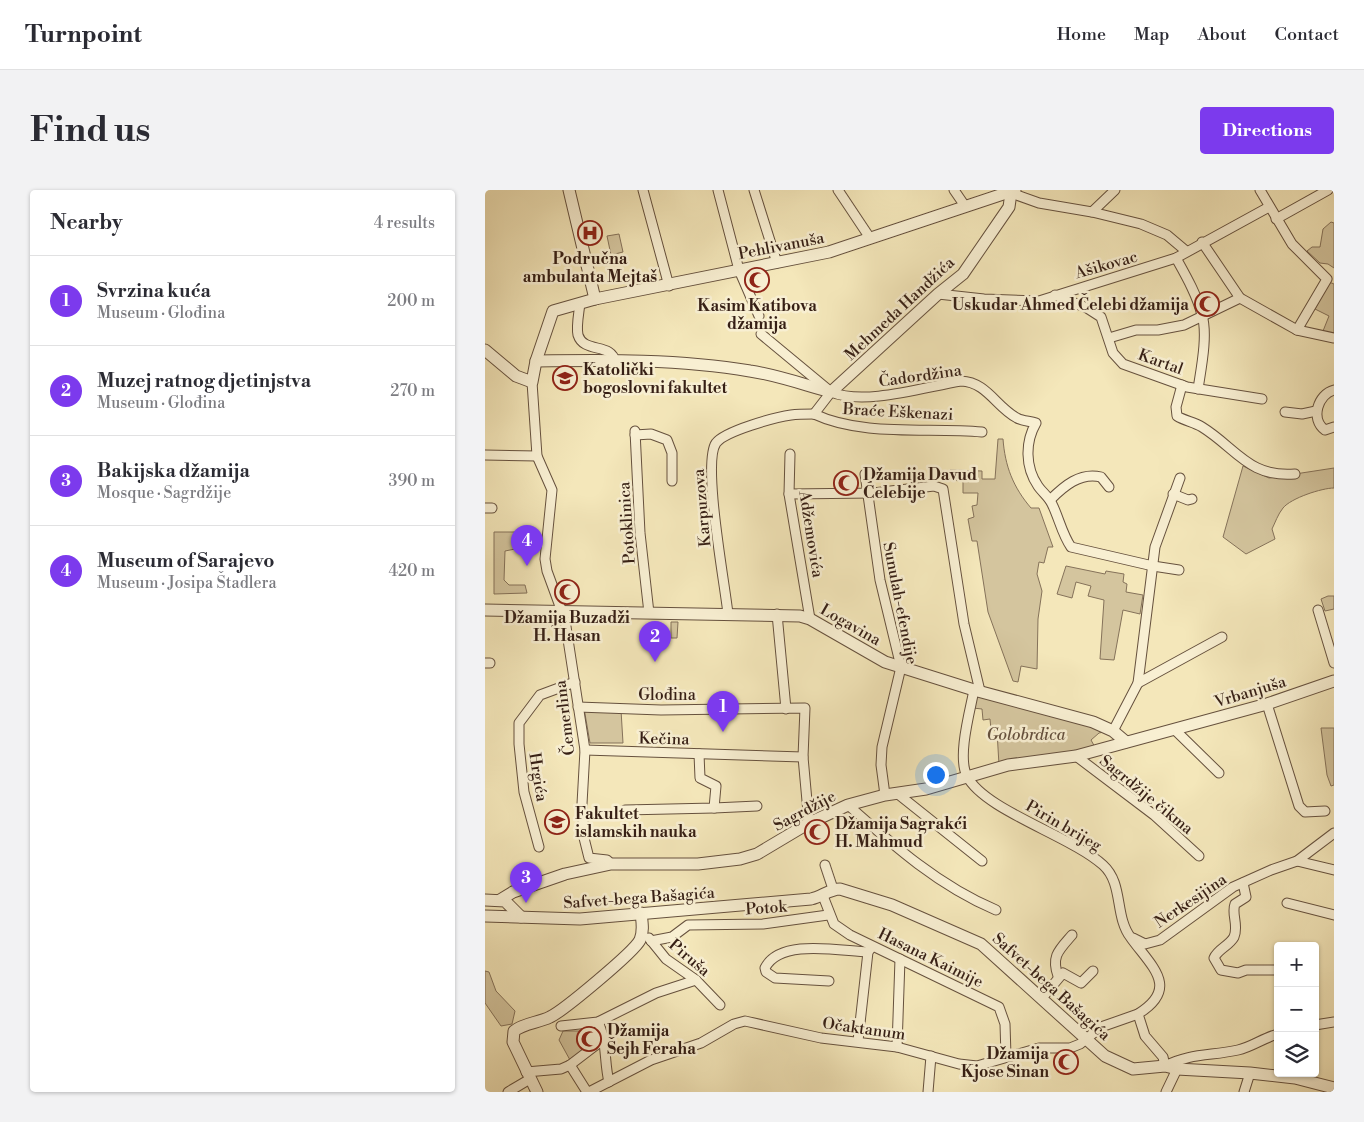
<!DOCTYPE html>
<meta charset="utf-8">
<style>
:root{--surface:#fff;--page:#f2f2f3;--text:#2b2b33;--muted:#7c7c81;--line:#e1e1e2;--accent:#7c3aed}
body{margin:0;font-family:"Libre Bodoni",serif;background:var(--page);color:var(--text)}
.controls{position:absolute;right:15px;bottom:15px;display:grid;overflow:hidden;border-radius:5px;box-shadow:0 1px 4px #0004}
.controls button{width:45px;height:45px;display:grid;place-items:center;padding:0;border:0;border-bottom:1px solid var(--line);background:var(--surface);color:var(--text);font:25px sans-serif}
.you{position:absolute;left:450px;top:584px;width:18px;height:18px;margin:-12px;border:4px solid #fff;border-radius:50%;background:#1a73e8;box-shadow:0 0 0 8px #1a73e833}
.badge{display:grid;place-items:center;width:32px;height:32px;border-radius:50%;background:var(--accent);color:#fff;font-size:16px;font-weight:700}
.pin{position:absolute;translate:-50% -41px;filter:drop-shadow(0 1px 2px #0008)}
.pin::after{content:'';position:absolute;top:26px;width:18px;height:15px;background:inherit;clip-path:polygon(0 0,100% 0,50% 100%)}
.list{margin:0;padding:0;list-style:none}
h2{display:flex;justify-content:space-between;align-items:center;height:65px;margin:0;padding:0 20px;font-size:21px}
h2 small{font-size:16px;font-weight:400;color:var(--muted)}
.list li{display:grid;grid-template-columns:32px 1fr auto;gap:15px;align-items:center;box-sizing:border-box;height:90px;padding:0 20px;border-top:1px solid var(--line)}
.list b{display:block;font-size:19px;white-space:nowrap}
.list p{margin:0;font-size:16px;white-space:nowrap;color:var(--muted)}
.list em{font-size:16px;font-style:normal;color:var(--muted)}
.icon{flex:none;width:28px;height:28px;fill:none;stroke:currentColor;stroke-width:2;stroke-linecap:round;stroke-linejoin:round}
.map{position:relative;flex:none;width:849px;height:902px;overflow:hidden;border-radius:5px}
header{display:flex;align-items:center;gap:30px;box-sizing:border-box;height:70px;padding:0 25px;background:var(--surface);border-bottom:1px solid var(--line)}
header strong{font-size:24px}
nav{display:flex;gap:28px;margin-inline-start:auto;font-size:18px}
.intro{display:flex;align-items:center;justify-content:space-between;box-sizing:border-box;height:120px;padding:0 30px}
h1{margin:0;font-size:35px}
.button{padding:12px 22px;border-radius:5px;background:var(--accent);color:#fff;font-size:18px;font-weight:700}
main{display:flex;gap:30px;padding:0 30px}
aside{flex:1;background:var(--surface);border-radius:5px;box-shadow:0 1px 4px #0004}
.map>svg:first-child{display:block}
.green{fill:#d4c59e;stroke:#85725a}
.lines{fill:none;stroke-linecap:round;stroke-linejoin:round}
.minor-casing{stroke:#66513e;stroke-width:11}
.tertiary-casing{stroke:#66513e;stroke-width:13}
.minor{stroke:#f8efd2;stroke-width:9}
.tertiary{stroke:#f8efd2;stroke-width:11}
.labels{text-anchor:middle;stroke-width:5;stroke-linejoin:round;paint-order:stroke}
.street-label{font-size:16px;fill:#361f15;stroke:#f8efd2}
.poi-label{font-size:16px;font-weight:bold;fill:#361f15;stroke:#f8efd2;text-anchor:start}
.park-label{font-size:16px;font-style:italic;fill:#65513e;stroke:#f8efd2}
</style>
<header>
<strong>Turnpoint</strong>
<nav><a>Home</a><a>Map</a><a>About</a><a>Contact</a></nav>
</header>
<div class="intro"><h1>Find us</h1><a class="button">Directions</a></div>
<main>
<aside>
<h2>Nearby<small>4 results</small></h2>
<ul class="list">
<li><span class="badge">1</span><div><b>Svrzina kuća</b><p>Museum · Glođina</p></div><em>200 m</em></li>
<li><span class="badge">2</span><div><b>Muzej ratnog djetinjstva</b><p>Museum · Glođina</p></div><em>270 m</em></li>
<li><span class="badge">3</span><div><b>Bakijska džamija</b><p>Mosque · Sagrdžije</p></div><em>390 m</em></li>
<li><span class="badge">4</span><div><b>Museum of Sarajevo</b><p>Museum · Josipa Štadlera</p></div><em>420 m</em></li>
</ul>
</aside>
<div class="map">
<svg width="849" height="902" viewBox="0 0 849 902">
<rect width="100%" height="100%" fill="#f4e7ba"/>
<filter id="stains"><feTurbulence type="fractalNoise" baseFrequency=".004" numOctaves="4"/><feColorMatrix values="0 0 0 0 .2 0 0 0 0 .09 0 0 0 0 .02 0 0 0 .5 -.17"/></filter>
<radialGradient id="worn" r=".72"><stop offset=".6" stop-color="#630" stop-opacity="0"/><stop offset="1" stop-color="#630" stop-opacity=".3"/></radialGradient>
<g class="green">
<polygon points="846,32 849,33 849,78 843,74 835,73 822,61 827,57 835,57 838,39"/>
<polygon points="134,44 138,62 126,65 122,46"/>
<polygon points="844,92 849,94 849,144 838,141 844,126 830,119"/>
<path d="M513 249H518C520 276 528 297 546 318H554L568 357H563L559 373 554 372 552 384 557 401 553 429 552 479 536 476 533 492 528 491 503 422 492 351H487L483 329 489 327 487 316 492 315 493 303H478V291L464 290 465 280 497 281V289H510Z"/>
<path d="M758 276 784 288 849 278V298C837 298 806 308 798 318 793 324 790 333 787 339L790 349 761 364 738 347Z"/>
<polygon points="9,342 40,342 40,357 20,361 19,390 24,395 40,395 42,403 9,404"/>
<polygon points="581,376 620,384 621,381 639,384 638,392 642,394 641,402 658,405 655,424 638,420 629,470 615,469 619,410 603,406 606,396 591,392 587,408 572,404"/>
<polygon points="843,406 849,406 849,419 840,421 836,409"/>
<polygon points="186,432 193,432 192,448 186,448"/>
<polygon points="491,505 568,523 619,542 614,543 606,550 611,559 514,575 512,541 506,540 505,529 498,530 497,519 488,518"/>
<polygon points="99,518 136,520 138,553 105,553"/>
<polygon points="836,538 849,538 849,595 846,596 842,585"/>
<polygon points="0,781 4,782 11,801 30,821 27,834 16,836 0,813"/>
<polygon points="78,841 102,841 93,849 99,859 85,870 74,850"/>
</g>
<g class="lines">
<defs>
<g id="minor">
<polyline points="158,0 184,96"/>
<polyline points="233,0 254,80 274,126"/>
<polyline points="269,0 292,73"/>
<polyline points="353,0 385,48"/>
<polyline points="469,0 480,16"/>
<polyline points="775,0 807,54 842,89 812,140"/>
<polyline points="526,3 554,13 607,22 656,34 682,45 701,61"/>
<polyline points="607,22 630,0"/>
<polyline points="791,29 843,0"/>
<polyline points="717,52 755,108 812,140 849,148"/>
<path d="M691 68C701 86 712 105 717 125 723 145 716 179 713 199"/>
<polyline points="453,104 499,109 554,111 691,68 784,17"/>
<polyline points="570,105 602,118 616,127 628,163 638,174 702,197 777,209"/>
<path d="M95 113C94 123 91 136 93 145 99 164 127 152 130 172"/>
<path d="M276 144 346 202C380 216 439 197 476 191 502 192 511 217 532 228 537 231 545 231 551 233 540 252 540 277 553 296 557 302 564 307 567 314 574 328 577 344 586 357L668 376 694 380"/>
<polyline points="624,148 651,140 673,140 699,135 755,108"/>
<polyline points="47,192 52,266 67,300 60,369 62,381 80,430 100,560 97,614 99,648 104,668 122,670 126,674"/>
<path d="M697 195 691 217 692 226C700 231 709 232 717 237 751 258 764 288 810 284"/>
<path d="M849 200C833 204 825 229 840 240L849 237"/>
<polyline points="800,222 817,224 831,221"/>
<path d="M329 224C378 247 443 237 497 242"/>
<polyline points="329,224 346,202"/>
<polyline points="150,241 155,343 164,423"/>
<polyline points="150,245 166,244 182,250 187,263 187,291"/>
<polyline points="305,264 304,304 325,429"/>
<polyline points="0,265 52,266"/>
<polyline points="380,284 395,390 416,477 397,557 396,575 400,605"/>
<polyline points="304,304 388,303 449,296 458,299 479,434 495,501"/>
<polyline points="688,304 703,310 707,309"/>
<path d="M565 310C579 296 595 282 616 287L624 297"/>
<polyline points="0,318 7,318"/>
<polyline points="833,420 849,473"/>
<path d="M243 424C240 394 217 273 231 253 240 241 291 227 306 225 313 224 321 224 329 224"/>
<polyline points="292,424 301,519"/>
<polyline points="0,473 5,473"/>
<polyline points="653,493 737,447"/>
<path d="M489 500C485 521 472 567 482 586 499 620 586 646 618 675 639 694 629 726 646 748 667 777 695 798 653 824L660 846 678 867 680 876C705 863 726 866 753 860 767 857 778 848 793 844"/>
<polyline points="782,514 814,616 820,622 840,621"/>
<polyline points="93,517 176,520 320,518 318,567 324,633"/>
<polyline points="690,540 734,583"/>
<polyline points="628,541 653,493 670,357 695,288"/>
<polyline points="100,560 318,567"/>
<polyline points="591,566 669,625 714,666"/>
<polyline points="413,604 497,671"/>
<path d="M363 615C409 656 454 696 511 720"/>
<polyline points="229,618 272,616"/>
<polyline points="140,620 229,618 231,596 215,588 214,564"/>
<polyline points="54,657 39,602 34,554 34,533 55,505 90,492"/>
<polyline points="812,671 849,680"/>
<polyline points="340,675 348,699"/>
<path d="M758 693 761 707 750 714C746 724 754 735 749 747 744 756 733 759 729 768L736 780 753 783 761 780H793"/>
<polyline points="338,706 349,734 365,745 514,817 520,834 521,866"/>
<polyline points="802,713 849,725"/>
<polyline points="164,748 181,769 211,790 235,815"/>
<polyline points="648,748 660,754 675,750 748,697 786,680 812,671 849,643"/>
<polyline points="166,751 187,747 203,735 278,734 343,725"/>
<path d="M573 786C566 766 574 760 587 745"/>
<path d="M344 791 290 788 281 782 280 778C295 748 355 761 383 762"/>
<polyline points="557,808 578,783 596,793 608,781"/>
<path d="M113 832C122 850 119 872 124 892"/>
<polyline points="830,835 849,832"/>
<polyline points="76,836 113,832 171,803 211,790"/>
<polyline points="373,851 383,762 386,758"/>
<polyline points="412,857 415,769"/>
<polyline points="85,875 102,902"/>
<polyline points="41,882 76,879 85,875 119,849"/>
<polyline points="23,902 45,889"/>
<polyline points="104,902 166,870 216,853 249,834 260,831 336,848 412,857 474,874 492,876 554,858 585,858 595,854 616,837 653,824"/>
<polyline points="443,902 446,866"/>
<polyline points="681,902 692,879"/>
<polyline points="759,902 765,883"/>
</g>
<g id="tertiary">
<polyline points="84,0 110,109"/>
<polyline points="0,160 31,186 47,192 51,171 68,121 110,109 344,62 530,0"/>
<path d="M51 171C121 170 195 169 265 181 292 185 320 195 346 202L453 104 478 84 524 17 526 3"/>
<polyline points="0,420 315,426 325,429 400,472 489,500 608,532 628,541 641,552"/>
<polyline points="0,710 20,711 36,727"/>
<polyline points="15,710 28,702 80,684 126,674 213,674 255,669 272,664 324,633 363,615 400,605 441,599 523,575 591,566 782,514 849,491"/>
<path d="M0 726 95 729 326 709C336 707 345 699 355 699L407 715 496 754 620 866 648 879 680 876 692 879 765 883 810 888 849 898"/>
<path d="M52 902 28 852 29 841C39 833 53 833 65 827 78 821 149 762 155 750 159 741 157 732 156 723"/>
</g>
</defs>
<use href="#minor" class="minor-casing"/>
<use href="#tertiary" class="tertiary-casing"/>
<use href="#minor" class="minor"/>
<use href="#tertiary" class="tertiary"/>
</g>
<defs>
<symbol id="hospital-ring" viewBox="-11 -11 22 22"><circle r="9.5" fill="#f8efd2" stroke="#8f2418" stroke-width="1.5"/><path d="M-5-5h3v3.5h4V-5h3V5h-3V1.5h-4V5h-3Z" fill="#8f2418"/></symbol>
<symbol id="mosque-ring" viewBox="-11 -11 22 22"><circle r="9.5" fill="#f8efd2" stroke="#8f2418" stroke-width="1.5"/><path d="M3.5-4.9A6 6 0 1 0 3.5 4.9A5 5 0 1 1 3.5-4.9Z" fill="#8f2418"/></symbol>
<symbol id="university-ring" viewBox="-11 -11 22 22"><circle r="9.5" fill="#f8efd2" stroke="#8f2418" stroke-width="1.5"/><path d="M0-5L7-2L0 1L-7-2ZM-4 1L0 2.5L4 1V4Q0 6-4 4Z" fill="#8f2418"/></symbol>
</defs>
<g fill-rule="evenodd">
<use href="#hospital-ring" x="91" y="29" width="28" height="28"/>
<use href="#mosque-ring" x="258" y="76" width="28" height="28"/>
<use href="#mosque-ring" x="708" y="100" width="28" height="28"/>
<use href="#university-ring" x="66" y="174" width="28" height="28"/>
<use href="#mosque-ring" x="347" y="279" width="28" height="28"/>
<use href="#mosque-ring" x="68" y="388" width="28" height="28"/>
<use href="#university-ring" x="58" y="618" width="28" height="28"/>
<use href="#mosque-ring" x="318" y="628" width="28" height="28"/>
<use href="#mosque-ring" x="90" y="835" width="28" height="28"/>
<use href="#mosque-ring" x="567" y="858" width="28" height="28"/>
</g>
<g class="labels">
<g class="street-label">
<text transform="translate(296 55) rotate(-11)" y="6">Pehlivanuša</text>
<text transform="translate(621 74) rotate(-16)" y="6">Ašikovac</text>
<text transform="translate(414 118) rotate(-43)" y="6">Mehmeda Handžića</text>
<text transform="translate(676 171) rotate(20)" y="6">Kartal</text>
<text transform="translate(435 185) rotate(-8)" y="6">Čadordžina</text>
<text transform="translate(413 221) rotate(3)" y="6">Braće Eškenazi</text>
<text transform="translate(216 318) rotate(-95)" y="6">Karpuzova</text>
<text transform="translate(141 333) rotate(-94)" y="6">Potoklinica</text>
<text transform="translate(327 344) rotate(81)" y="6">Adžemovića</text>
<text transform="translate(416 413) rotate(79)" y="6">Sunulah-efendije</text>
<text transform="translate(366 434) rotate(30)" y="6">Logavina</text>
<text transform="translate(765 501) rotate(-17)" y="6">Vrbanjuša</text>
<text x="182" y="510">Glođina</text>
<text transform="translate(79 528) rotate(-97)" y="6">Čemerlina</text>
<text transform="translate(179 548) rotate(1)" y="6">Kečina</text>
<text transform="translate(54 587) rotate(81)" y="6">Hrgića</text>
<text transform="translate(662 604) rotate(39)" y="6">Sagrdžije čikma</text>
<text transform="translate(319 620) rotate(-28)" y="6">Sagrdžije</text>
<text transform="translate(579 635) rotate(30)" y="6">Pirin brijeg</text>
<text transform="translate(154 707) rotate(-4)" y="6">Safvet-bega Bašagića</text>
<text transform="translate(705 710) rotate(-34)" y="6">Nerkesijina</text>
<text transform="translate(281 717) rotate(-4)" y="6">Potok</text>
<text transform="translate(205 767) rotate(40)" y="6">Piruša</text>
<text transform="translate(446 767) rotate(26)" y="6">Hasana Kaimije</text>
<text transform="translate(567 796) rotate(42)" y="6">Safvet-bega Bašagića</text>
<text transform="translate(379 838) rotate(8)" y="6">Očaktanum</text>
</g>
<g class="poi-label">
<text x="105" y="74" text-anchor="middle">Područna<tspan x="105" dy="18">ambulanta Mejtaš</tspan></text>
<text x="704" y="120" text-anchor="end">Uskudar Ahmed Čelebi džamija</text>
<text x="272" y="121" text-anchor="middle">Kasim Katibova<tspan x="272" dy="18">džamija</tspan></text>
<text x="98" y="185">Katolički<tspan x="98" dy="18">bogoslovni fakultet</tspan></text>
<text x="378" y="290">Džamija Davud<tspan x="378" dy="18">Ćelebije</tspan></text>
<text x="82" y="433" text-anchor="middle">Džamija Buzadži<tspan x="82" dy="18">H. Hasan</tspan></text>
<text x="90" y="629">Fakultet<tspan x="90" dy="18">islamskih nauka</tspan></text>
<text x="350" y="639">Džamija Sagrakći<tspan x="350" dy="18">H. Mahmud</tspan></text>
<text x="122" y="846">Džamija<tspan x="122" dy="18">Šejh Feraha</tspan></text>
<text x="564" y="869" text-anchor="end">Džamija<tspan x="564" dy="18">Kjose Sinan</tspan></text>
</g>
<g class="park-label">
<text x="541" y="550">Golobrdica</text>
</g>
</g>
<rect width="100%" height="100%" filter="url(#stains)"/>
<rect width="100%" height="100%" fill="url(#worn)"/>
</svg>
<div class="controls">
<button>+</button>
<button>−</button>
<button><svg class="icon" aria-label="layers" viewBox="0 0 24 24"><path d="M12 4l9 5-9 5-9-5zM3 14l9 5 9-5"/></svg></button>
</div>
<div class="you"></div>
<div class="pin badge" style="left:238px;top:542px">1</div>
<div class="pin badge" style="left:170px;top:472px">2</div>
<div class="pin badge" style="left:41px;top:713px">3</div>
<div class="pin badge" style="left:42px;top:376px">4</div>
</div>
</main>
